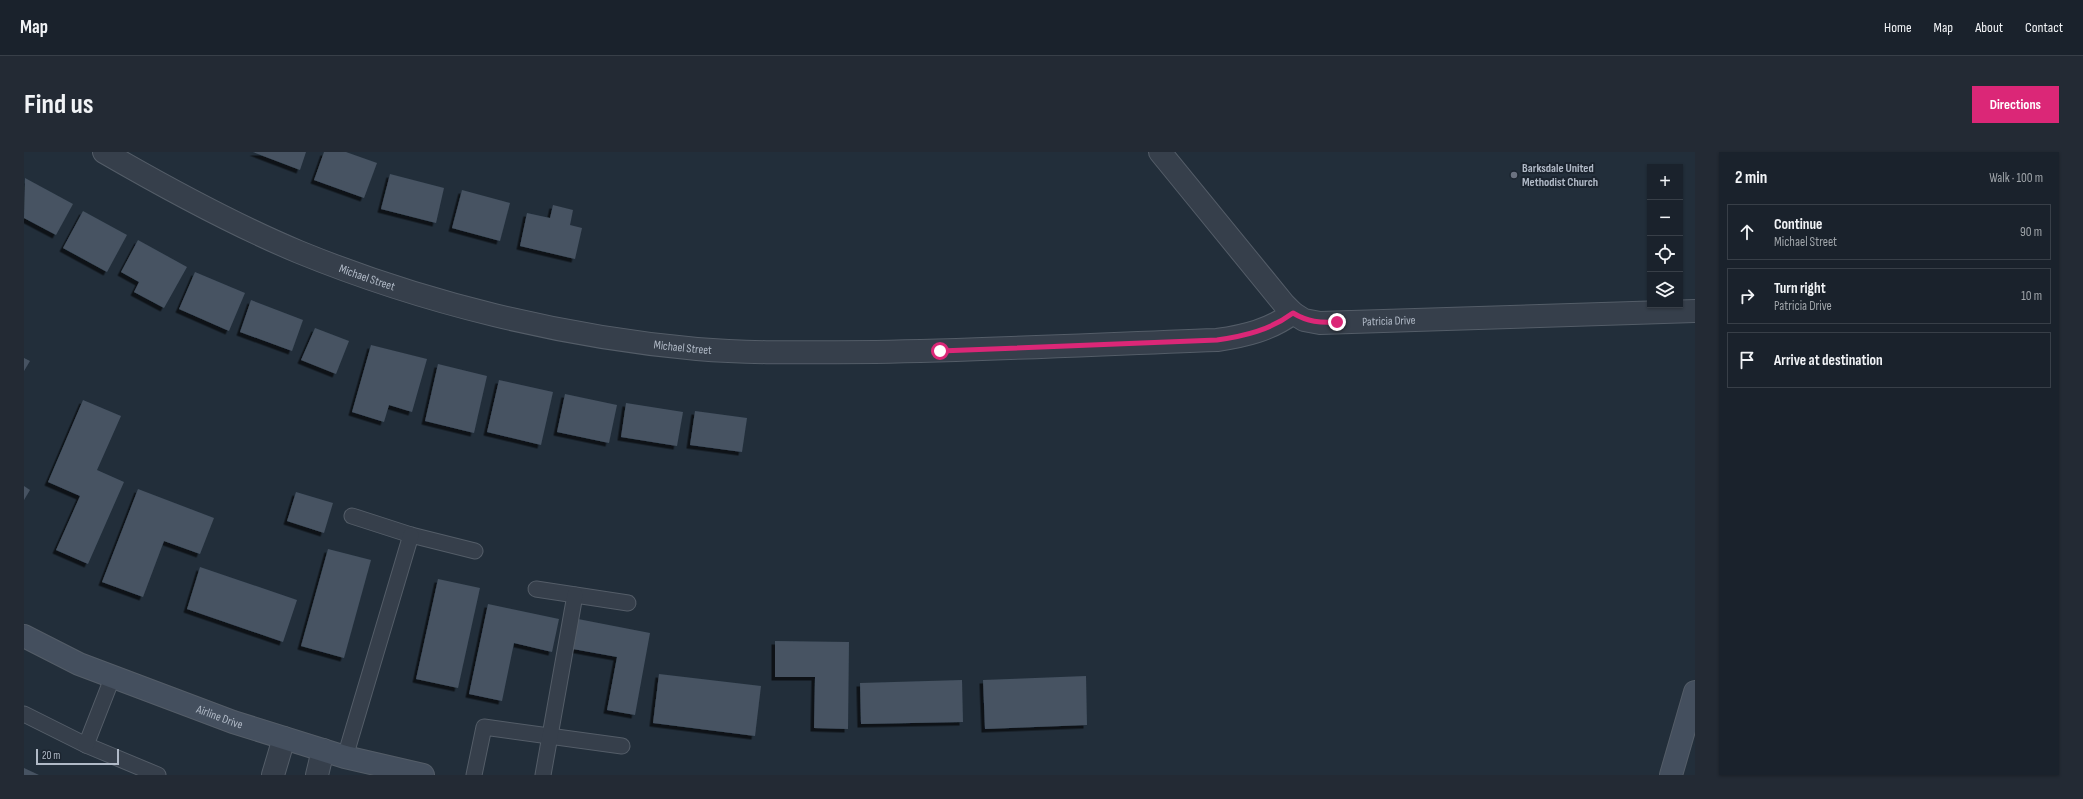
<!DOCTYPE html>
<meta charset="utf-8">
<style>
:root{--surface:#1a222c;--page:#232a34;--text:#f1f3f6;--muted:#9fa4a9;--line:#383f48;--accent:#db2777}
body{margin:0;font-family:"Sofia Sans Condensed",sans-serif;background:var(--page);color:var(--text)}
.controls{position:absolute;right:12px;top:12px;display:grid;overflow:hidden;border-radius:0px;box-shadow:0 1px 3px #0004}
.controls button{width:36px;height:36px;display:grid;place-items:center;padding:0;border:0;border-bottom:1px solid var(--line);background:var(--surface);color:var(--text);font:20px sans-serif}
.scale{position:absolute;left:12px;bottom:10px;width:83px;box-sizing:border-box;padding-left:4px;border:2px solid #b1bac7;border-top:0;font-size:11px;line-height:14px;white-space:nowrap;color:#b1bac7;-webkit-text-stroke:3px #1b242f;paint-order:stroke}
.stop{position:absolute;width:12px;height:12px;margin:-9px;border:3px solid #db2777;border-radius:50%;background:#fff}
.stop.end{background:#db2777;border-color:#fff;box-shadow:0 1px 4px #0008}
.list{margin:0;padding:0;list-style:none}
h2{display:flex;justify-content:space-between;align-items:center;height:52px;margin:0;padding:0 16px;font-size:17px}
h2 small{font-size:13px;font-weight:400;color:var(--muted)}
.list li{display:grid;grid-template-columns:26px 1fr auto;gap:12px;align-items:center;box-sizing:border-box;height:56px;margin:0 8px 8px;padding:0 8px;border:1px solid var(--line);border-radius:0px}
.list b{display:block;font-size:15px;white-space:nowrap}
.list p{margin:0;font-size:13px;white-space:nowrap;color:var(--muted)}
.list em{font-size:13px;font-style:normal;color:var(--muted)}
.icon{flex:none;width:22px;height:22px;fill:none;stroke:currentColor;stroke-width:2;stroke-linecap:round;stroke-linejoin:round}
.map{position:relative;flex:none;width:1671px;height:623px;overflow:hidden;border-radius:0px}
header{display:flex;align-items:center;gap:24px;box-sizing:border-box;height:56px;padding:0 20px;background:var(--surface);border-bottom:1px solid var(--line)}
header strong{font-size:19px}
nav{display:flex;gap:22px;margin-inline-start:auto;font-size:14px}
.intro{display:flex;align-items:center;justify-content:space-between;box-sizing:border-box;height:96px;padding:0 24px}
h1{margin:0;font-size:28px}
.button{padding:10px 18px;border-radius:0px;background:var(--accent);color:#fff;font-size:14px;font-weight:700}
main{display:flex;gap:24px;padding:0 24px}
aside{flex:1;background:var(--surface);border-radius:0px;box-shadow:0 1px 3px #0004}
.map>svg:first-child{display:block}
.building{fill:#465362;filter:url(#shadow)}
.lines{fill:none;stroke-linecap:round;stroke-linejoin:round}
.lane-casing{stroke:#545d68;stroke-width:17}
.street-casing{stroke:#545d68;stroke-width:24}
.secondary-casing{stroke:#545d68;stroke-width:24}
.lane{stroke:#363f4b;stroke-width:15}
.street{stroke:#363f4b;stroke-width:22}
.secondary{stroke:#444f5e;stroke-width:22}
.route{stroke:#db2777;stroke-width:5}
.worship-dot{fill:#6b7280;stroke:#1b242f;stroke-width:1.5}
.labels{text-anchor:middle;stroke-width:4;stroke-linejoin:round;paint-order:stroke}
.poi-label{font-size:12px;font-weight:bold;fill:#b1bac7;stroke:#1b242f;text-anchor:start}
.street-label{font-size:12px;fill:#b1bac7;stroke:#1b242f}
</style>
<header>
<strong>Map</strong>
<nav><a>Home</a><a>Map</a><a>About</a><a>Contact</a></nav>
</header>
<div class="intro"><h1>Find us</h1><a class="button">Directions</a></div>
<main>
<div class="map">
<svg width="1671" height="623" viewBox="0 0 1671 623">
<defs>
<filter id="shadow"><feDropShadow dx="-3.5" dy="3.5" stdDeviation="0" flood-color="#0009"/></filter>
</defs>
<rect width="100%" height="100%" fill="#222e3a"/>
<g class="building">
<polygon points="229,0 282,0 276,18"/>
<polygon points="300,0 322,0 353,11 340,46 290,28"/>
<polygon points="366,22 420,36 412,71 357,57"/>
<polygon points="1,26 49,52 32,83 0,66"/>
<polygon points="438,38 486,51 476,89 428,76"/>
<polygon points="529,53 549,58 546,73 558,76 551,107 496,94 503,61 526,66"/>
<polygon points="59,59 103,83 83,120 39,96"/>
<polygon points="114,88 163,115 140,156 110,140 115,130 97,120"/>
<polygon points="171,120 221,141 205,179 155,157"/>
<polygon points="227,148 279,168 268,199 216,180"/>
<polygon points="291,176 325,189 312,222 277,208"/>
<polygon points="347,193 403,207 388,260 365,253 360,270 328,260"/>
<polygon points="0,206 6,209 0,219"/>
<polygon points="414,212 463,224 450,281 401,269"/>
<polygon points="475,228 529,240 517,293 463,280"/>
<polygon points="541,242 593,253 585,291 533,280"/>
<polygon points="59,248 97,264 73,318 100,330 64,412 32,398 56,344 24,330"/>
<polygon points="602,251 659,260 653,294 597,285"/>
<polygon points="671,259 723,266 718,300 666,293"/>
<polygon points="0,334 6,338 0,348"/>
<polygon points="114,337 190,366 176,402 140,389 119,445 78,430"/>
<polygon points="272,340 309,351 300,381 263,369"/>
<polygon points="304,397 347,408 320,506 277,494"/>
<polygon points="176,415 273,448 259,490 163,457"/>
<polygon points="414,427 456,436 434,536 392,527"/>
<polygon points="464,452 535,467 528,500 490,491 478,549 445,542"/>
<polygon points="554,467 626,481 611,563 583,558 593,505 549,497"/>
<polygon points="751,489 825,490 824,577 790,576 791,525 751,525"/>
<polygon points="635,522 737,534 731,584 629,571"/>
<polygon points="1062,524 1063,573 961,577 959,528"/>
<polygon points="938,528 939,570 837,572 836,531"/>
<polygon points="0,616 15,623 0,623"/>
</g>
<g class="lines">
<defs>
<g id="lane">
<polyline points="328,364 387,383 451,399"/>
<polyline points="512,437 604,451"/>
<polyline points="0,562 62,593 134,623"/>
<polyline points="62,593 89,524"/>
<polyline points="321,605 387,383"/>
<polyline points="450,623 460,575 598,594"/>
<polyline points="519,623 551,443"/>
</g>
<g id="street">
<path id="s1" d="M80 0C144 37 208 72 275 100 400 151 539 185 673 197 732 202 792 200 852 200 965 198 1079 192 1193 188 1221 184 1246 178 1269 161"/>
<path id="s2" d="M1136 0 1260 152 1269 161 1280 168 1296 171 1671 159"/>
<polyline points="249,623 260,586"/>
<polyline points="293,623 299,598"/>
</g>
<g id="secondary">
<path id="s3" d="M0 484 55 512 209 570 321 605 399 623"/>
<polyline points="1647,623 1671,540"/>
</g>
</defs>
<use href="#lane" class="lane-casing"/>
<use href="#street" class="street-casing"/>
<use href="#secondary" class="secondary-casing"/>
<use href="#lane" class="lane"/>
<use href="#street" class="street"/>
<use href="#secondary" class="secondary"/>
</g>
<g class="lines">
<path class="route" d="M916 199 1193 188C1221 184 1246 178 1269 161 1284 170 1296 171 1313 170"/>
</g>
<circle class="worship-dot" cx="1490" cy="23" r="4"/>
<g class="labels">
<g class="poi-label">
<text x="1498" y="20">Barksdale United<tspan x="1498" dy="14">Methodist Church</tspan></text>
</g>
<g class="street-label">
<text dy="4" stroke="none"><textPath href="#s1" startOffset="292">Michael Street</textPath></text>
<text dy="4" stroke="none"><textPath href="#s2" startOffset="307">Patricia Drive</textPath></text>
<text dy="4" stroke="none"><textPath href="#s1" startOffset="616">Michael Street</textPath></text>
<text dy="4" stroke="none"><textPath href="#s3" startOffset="212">Airline Drive</textPath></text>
</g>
</g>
</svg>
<div class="controls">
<button>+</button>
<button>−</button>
<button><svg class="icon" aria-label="locate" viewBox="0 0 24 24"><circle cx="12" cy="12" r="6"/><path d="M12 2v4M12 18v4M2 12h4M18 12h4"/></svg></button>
<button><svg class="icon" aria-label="layers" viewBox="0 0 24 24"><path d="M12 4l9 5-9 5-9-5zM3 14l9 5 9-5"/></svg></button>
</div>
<div class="scale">20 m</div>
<div class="stop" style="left:916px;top:199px"></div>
<div class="stop end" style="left:1313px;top:170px"></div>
</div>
<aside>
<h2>2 min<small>Walk · 100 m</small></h2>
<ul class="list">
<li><svg class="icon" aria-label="ahead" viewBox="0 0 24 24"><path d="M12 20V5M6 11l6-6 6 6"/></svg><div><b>Continue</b><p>Michael Street</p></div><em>90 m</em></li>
<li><svg class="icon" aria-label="right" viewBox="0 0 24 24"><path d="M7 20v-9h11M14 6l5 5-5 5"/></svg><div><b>Turn right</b><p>Patricia Drive</p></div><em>10 m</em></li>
<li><svg class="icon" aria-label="arrive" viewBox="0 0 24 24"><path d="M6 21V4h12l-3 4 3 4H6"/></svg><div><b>Arrive at destination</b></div></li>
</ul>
</aside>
</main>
